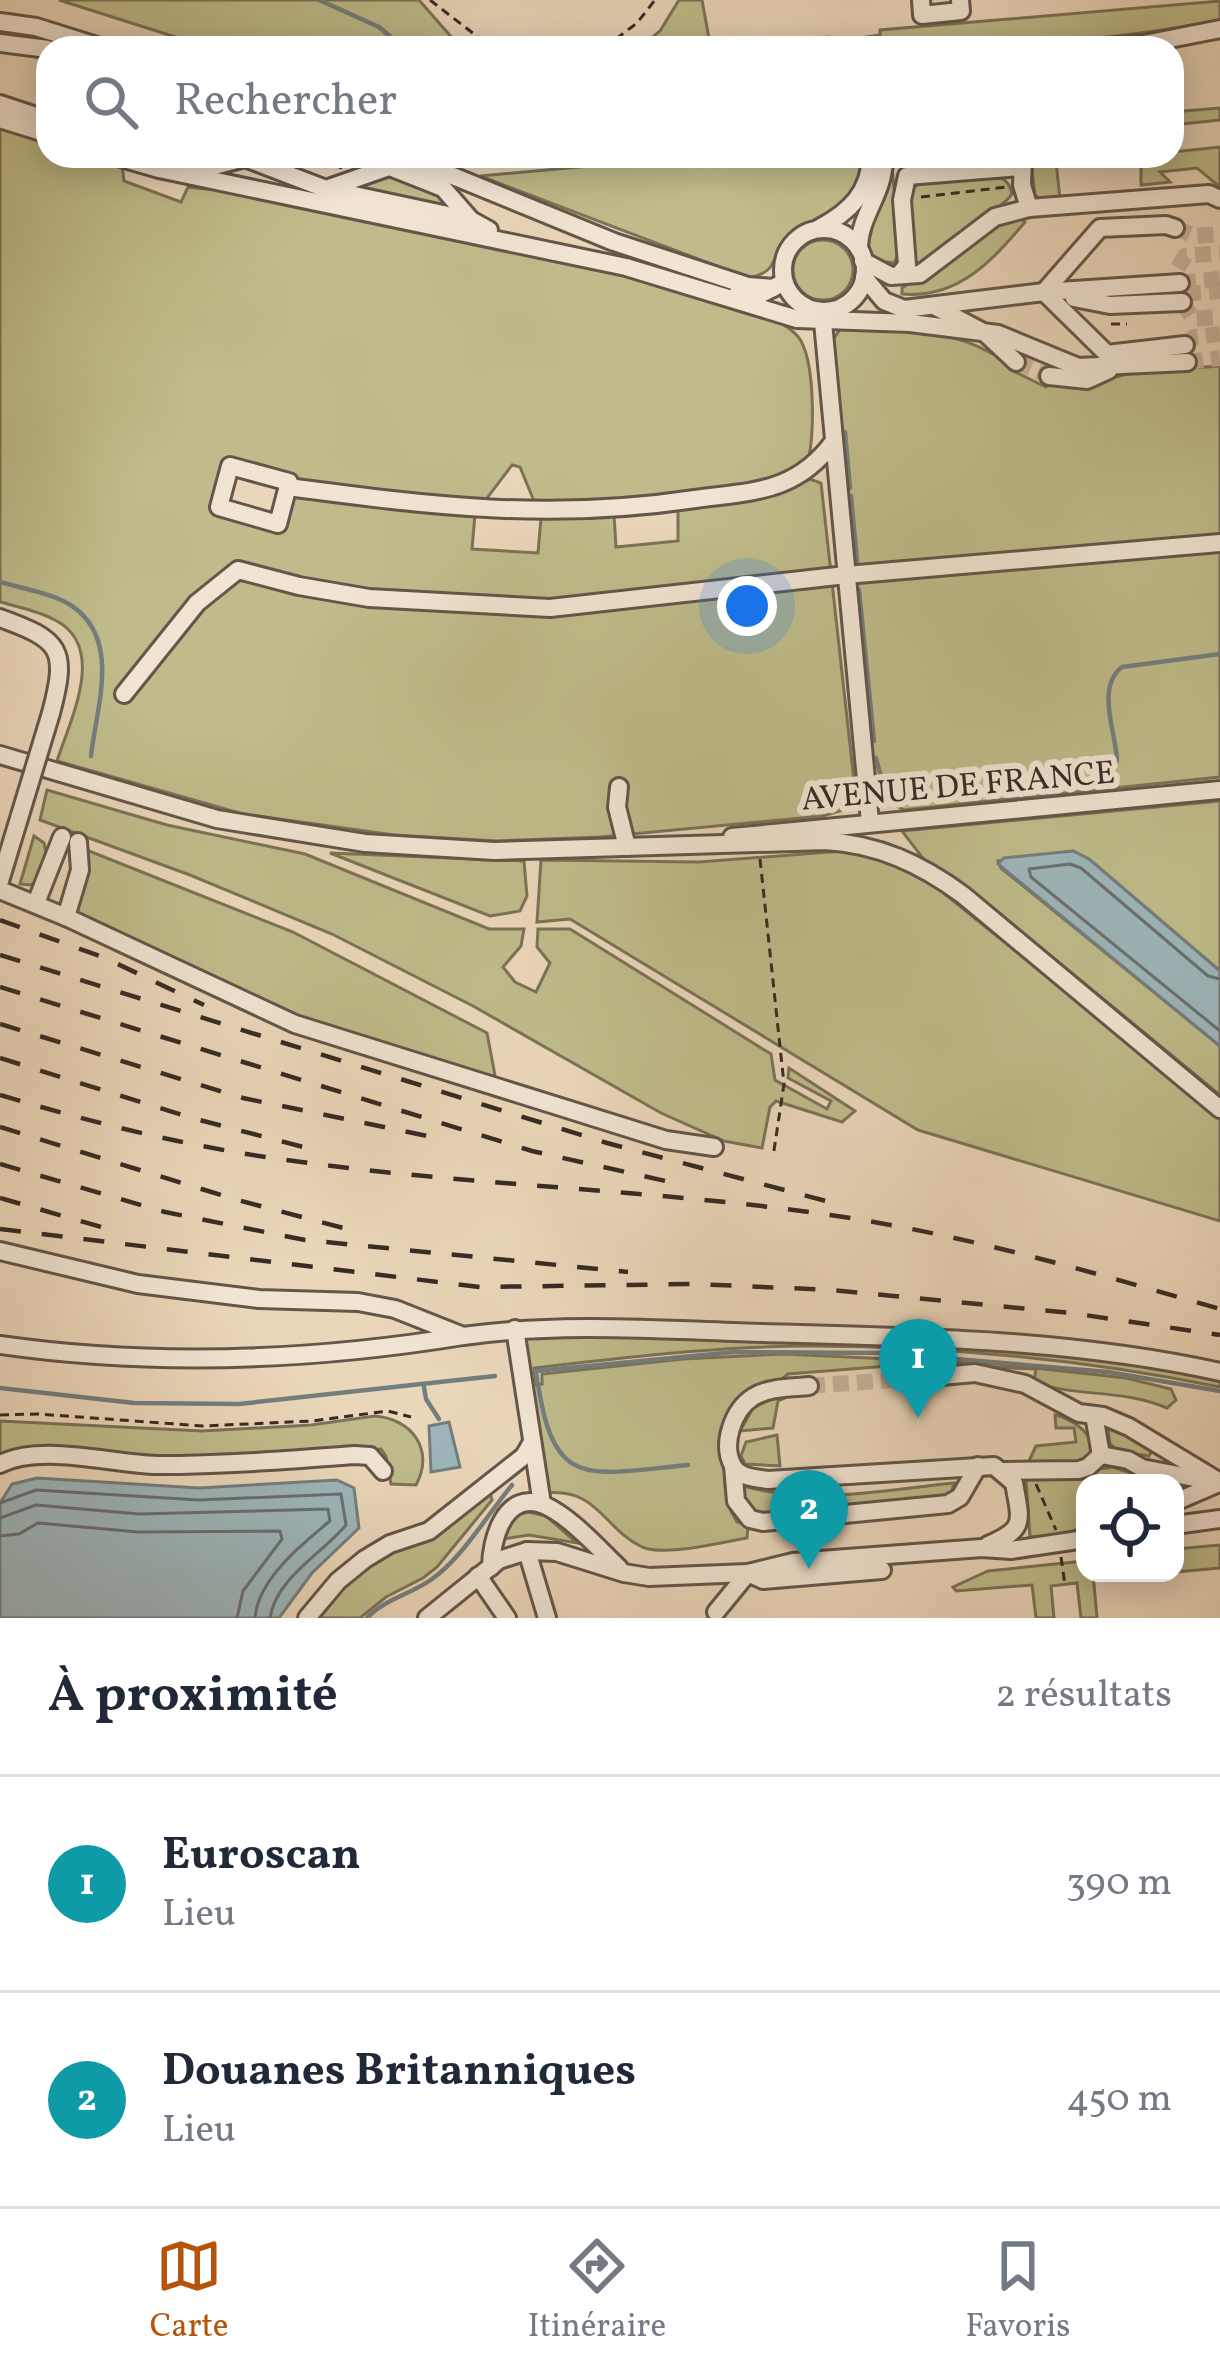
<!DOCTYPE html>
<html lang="fr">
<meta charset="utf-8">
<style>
:root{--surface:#fff;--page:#f2f2f3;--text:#1f2937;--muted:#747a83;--line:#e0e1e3;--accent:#b45309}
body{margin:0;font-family:Vollkorn,serif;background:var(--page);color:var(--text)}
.controls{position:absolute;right:36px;bottom:36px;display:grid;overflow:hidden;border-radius:24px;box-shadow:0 6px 30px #0003}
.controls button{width:108px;height:108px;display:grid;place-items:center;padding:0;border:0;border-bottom:3px solid var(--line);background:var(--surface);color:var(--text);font:60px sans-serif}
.you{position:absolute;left:747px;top:606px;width:42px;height:42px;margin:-30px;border:9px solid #fff;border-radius:50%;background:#1a73e8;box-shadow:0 0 0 18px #1a73e833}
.badge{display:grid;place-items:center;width:78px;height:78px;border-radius:50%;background:var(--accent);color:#fff;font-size:39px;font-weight:700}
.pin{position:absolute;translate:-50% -99px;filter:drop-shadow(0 3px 6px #0008)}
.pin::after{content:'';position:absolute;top:63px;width:42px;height:36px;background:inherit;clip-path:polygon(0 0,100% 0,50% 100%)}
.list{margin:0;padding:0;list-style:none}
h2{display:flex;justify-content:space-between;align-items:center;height:156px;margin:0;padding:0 48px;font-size:51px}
h2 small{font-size:39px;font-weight:400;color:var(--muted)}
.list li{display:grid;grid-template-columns:78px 1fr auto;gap:36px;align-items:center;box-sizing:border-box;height:216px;padding:0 48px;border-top:3px solid var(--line)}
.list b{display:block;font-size:45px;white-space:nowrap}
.list p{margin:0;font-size:39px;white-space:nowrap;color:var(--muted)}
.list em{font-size:39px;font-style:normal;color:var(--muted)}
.icon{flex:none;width:66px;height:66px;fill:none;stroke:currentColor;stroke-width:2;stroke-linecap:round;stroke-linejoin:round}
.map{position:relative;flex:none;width:1220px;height:1618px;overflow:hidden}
.search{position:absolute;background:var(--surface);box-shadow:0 6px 30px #0003;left:36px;right:36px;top:36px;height:132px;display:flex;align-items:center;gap:30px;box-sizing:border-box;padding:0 42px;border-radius:36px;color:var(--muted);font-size:45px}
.sheet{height:588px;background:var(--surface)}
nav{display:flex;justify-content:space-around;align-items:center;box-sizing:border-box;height:168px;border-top:3px solid var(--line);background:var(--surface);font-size:33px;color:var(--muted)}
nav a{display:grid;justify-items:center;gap:6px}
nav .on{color:var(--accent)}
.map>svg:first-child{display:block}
.green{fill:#bfbb8a;stroke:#7b7358;stroke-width:3;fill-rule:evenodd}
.water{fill:#9db6bb;stroke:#747e7f;stroke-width:3}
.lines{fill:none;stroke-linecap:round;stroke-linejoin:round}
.shore{stroke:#6a7070;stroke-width:3}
.stream{stroke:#747e7f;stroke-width:4.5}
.minor-tunnel{stroke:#c6b49b;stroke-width:16;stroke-dasharray:16 8;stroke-linecap:butt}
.minor-casing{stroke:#64564a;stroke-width:22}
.path{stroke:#372b25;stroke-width:3;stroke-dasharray:9 6;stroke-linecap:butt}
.minor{stroke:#f1e4d2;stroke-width:16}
.rail{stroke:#372b25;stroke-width:4.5;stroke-dasharray:21 21;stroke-linecap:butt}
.minor-bridge-casing{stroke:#64564a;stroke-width:22;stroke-linecap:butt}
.minor-bridge{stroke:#f1e4d2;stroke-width:16}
.labels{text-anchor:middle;stroke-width:12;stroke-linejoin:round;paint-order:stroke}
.street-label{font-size:33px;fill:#372b25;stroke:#f1e4d2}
</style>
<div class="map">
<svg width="1220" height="1618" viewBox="0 0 1220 1618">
<rect width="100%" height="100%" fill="#ead6b9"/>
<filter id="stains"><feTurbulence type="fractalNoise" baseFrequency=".00167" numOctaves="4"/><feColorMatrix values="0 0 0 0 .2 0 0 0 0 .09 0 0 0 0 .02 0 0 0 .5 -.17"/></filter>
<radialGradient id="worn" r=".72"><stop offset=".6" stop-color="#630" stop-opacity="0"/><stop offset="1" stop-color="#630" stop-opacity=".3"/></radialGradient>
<g class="green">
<polygon points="59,0 419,0 461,48 210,48"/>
<polygon points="679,0 702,0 710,44 829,37 830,41 840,41 841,48 639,48 660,31"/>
<path d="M1220 1V20C1098 44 978 48 854 48V39L880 35V30Z"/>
<polygon points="1220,108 1220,120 1172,125 1172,112"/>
<path d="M0 128 48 143V156H88L122 165 124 181 181 202 188 187 235 192 589 264 771 317C781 324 795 330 801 341 815 367 814 430 809 457L782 478 655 500 536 506 520 467 512 465 475 514 472 549 538 553 541 518 614 515 616 547 678 541V508L774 494 810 479 821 483 855 790 849 808 823 816 600 837 496 841 394 835 243 814 57 761C70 720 108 647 55 620 39 611 18 607 0 602ZM230 467 289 482 277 523 219 507Z"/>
<polygon points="1220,147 1220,187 1197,168 1160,172 1170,182 1141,185 1141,156 1172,156 1172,152"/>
<path d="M699 156H864C861 184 846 205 821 219 809 225 796 228 787 239 770 258 779 272 748 278L480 176Z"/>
<polygon points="891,156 900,250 894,263 873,260 866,241 885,193"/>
<polygon points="1030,156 1050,156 1050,163 1056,162 1060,199 1042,201 1035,195"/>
<polygon points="384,173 436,192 452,208 345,190"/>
<path d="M980 176C996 176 1008 175 1012 194 1005 207 933 254 914 269L908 192 921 182 947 179 949 182 979 179Z"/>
<path d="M1022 218 1025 222C992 261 958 299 902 294V288L1000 222Z"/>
<circle cx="823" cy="270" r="30"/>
<path d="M855 326C917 332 957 328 1011 365V370L1046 387 1050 381 1081 386 1135 372 1220 366V777L904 810 882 798 875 778 831 343 841 328Z"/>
<polygon points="47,790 167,825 305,854 489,929 524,929 521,946 503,967 515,982 536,992 550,963 537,947 538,929 570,929 771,1054 775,1080 827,1109 831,1101 788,1078 789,1068 855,1111 842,1122 776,1101 770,1107 762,1148 724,1141 661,1113 473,1006 332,934 190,875 40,820"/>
<polygon points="1220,801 1220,971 1089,859 1073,851 998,861 1001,868 1220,1046 1220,1095 960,881 925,861 902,831"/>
<polygon points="34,836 44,843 47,857 41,880 30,885 20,884"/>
<polygon points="89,851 293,932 487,1033 497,1086 308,1025 73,917"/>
<polygon points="843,851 875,857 925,878 1220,1116 1220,1221 918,1130 570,919 537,922 541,860 699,862"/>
<polygon points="330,853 524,861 527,896 520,911 490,916"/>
<path d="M559 1331C779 1338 1004 1337 1220 1380V1387C1086 1360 945 1346 809 1346 717 1346 625 1358 534 1368L536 1385 542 1384V1374L683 1359 783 1354 997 1364 1126 1378 1171 1389 1176 1400 1167 1408C1121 1388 1072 1398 1034 1381L1036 1369 914 1364 788 1374 773 1386 756 1389C737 1432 708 1477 737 1522L748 1525 747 1538C722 1542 665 1557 642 1547 603 1528 598 1488 546 1493L520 1335Z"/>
<polygon points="786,1392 787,1397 778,1401 773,1428 740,1431 753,1408"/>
<path d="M1055 1415C1074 1418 1111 1446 1079 1461 1065 1468 1043 1463 1028 1463L1036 1446 1076 1442 1074 1428H1056Z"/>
<path d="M375 1416C412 1419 435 1450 416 1485L391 1484 386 1456 381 1449 301 1455 0 1460V1421L202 1431 311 1425Z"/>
<polygon points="1112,1426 1153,1449 1149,1456 1118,1451 1110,1444 1108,1429"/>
<polygon points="777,1435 780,1466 745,1464 741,1456 746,1442"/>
<polygon points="1113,1467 1131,1473 1133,1483 1085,1483 1085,1526 1066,1534 1030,1537 1026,1480"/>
<path d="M954 1483 950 1498 764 1517 751 1513 737 1484C806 1507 883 1490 954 1483Z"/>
<polygon points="490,1493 492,1500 437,1567 423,1578 386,1597 360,1618 312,1618 343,1583 385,1556 429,1538"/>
<polygon points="528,1512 546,1516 577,1543 529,1535 503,1539 502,1530 518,1515"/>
<polygon points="1220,1545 1220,1568 1175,1572 1175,1549"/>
<polygon points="1085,1561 1085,1573 1093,1573 1097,1618 1081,1618 1077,1583 1051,1586 1054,1618 1036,1618 1032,1585 956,1591 953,1587 988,1571"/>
</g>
<g class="water">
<polygon points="1073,851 1089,859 1220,971 1220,1046 998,864 1004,858"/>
<polygon points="449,1422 460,1467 431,1472 429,1426"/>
<polygon points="37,1478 199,1488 337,1480 354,1488 359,1528 312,1573 279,1618 0,1618 0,1503 12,1484"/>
</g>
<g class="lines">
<g class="shore">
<polyline points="1220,979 1208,976 1081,868 1070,864 1029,869 1031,877 1220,1031"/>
<path d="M0 1503 36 1490 199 1500 341 1494 346 1525C322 1554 276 1578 270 1618"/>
<path d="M0 1518 36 1505 139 1514 328 1509 330 1521C302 1544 258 1579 255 1618"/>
<polyline points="0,1536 19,1534 38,1523 138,1532 280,1531 282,1539 243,1591 237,1618"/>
</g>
<g class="stream">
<polyline points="319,0 379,27 404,48"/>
<polyline points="845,432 850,488"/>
<polyline points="851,496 857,561"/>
<path d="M0 582C23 589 52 593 72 606 122 640 96 708 91 756"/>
<polyline points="859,590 874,741"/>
<path d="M876 758 885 793 900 801 1098 779 1115 768 1117 759C1115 730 1096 687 1122 667L1220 654"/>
<polyline points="424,1387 426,1399 439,1419"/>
<polyline points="0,1388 134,1403 239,1404 495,1376"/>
<path d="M688 1465C583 1475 552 1491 536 1371L735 1352 884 1353 1108 1372 1220 1391"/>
<path d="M367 1618C386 1598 410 1595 432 1579 463 1557 487 1515 512 1485"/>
</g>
<g class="minor-tunnel">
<polyline points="1175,228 1195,236 1220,234"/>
<polyline points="1178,268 1185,256 1220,253"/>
<polyline points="1180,283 1220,279"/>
<polyline points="1185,294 1220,291"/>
<polyline points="1182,302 1193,319 1220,317"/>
<polyline points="1185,345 1194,337 1220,334"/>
<polyline points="1016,362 1049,376"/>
<polyline points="1187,362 1220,358"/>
<polyline points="809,1386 919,1378"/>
</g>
<defs>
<g id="minor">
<polyline points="921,0 922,15 961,11 960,0"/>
<polyline points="0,22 36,27 103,48"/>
<polyline points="0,43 48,49"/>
<polyline points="1099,48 1144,44 1220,29"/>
<polyline points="0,104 48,120"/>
<polyline points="0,119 48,134"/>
<polyline points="114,156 159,169 626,267 797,319 910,323 998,334 1078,367 1187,362"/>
<polyline points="178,156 210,167 245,158 326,189 389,167"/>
<polyline points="362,156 443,188 471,220 489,230"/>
<polyline points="383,156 411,167"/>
<polyline points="404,156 614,242 748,286 773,288 784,282"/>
<polyline points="1023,157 1022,185 1029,208"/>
<polyline points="331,190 471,220"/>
<path d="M819 228C850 212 870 192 871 156"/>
<circle cx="824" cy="270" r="41"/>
<path d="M859 249C859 214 885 194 884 156"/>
<polyline points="863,261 891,276 920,274 995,217 1029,208 1209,194 1220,199"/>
<polyline points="899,275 907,265 902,200 907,176 1022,167"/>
<polyline points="864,277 884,301 904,309 1044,292 1180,283"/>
<polyline points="1044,292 1107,354 1185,345"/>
<polyline points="1044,292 1100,228 1166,225 1175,228"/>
<polyline points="738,293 757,296 773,288"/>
<polyline points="1074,298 1110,305 1182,302"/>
<polyline points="934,306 985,333 1016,362"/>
<polyline points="823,322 870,822"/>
<polyline points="1049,376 1087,380 1109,370"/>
<polygon points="230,466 289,482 278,524 219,507"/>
<path d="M288 487C432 506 550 521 695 499 753 491 796 493 834 441"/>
<path d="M0 618C61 640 68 649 51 713"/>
<polyline points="124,694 197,603 238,570 299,586 369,598 550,608 846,575 1220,543"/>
<path d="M0 755 217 819 365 843 494 851 825 841C878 844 921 864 963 895L1220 1109"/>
<polyline points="619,787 617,807 627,847"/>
<polyline points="732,837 1220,790"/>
<polyline points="0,890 66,917 80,870 78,842"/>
<polyline points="36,903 62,837"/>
<polyline points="66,917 295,1024 666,1140 714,1147"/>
<path d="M0 1251 138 1284 259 1299 358 1302 395 1309 463 1336C309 1361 154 1367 0 1345"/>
<polyline points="515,1329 542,1504"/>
<path d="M463 1336C563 1322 663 1330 764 1333 916 1337 1071 1339 1220 1372"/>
<polyline points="919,1378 975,1373 1025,1384 1079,1413 1103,1416 1129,1427 1220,1482"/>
<path d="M809 1386C791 1388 769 1387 753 1397 733 1410 721 1444 733 1466 740 1478 756 1478 768 1480L994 1466 1014 1483C1021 1522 1026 1529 988 1545"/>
<polyline points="1094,1415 1101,1455"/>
<polyline points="1101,1455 1128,1460 1142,1468 1210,1481"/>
<path d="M0 1464C41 1443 111 1464 157 1465 223 1465 289 1460 354 1455L370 1456 383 1471"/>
<polyline points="733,1466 736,1501 750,1519 763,1522 948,1504 960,1497 978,1466"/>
<polyline points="1004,1471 1079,1470 1088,1467 1101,1455"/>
<polyline points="1175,1502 1219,1483"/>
<polyline points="1175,1525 1220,1519"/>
<polyline points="527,1551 547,1618"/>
<path d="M491 1567C491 1540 505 1489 544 1505 571 1517 598 1548 619 1568"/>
<polyline points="478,1576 507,1618"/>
<polyline points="716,1612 748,1573 763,1580 882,1570"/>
<polyline points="307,1618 338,1581 365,1559 390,1544 429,1531 524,1456 532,1442"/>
<polyline points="427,1618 499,1560 527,1551 557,1552 624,1573 649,1577 748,1573 793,1562 982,1548 1011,1550 1085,1539"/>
</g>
</defs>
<use href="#minor" class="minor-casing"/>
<g class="path">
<polyline points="430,0 492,48"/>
<polyline points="604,48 637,23 655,0"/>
<polyline points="310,156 342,168"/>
<polyline points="921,197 1007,187"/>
<polyline points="1111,324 1127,324"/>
<polyline points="760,859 784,1084 773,1157"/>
<polyline points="0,1415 38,1414 203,1426 312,1421 388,1411 411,1417"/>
<polyline points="1036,1484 1056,1530"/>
<polyline points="1061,1557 1065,1585"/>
</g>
<use href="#minor" class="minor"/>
<g class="rail">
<polyline points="0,920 105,958 204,1005"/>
<polyline points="0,955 607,1143 826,1201"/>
<polyline points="0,987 532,1151 679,1184"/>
<polyline points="0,1024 243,1098 442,1139"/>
<polyline points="0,1058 192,1118 307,1148"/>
<path d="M0 1095C97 1124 194 1148 294 1161 472 1186 652 1189 830 1215 963 1234 1091 1272 1220 1309"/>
<polyline points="0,1127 234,1199 362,1233"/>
<polyline points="0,1164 165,1212 305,1240 628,1272"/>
<polyline points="0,1198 112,1230"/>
<polyline points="0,1229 480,1287 695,1284 832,1290 1071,1313 1220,1335"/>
</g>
<defs>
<polyline id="minor-bridge" points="0,881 51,713"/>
</defs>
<use href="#minor-bridge" class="minor-bridge-casing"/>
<use href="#minor-bridge" class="minor-bridge"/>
</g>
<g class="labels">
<g class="street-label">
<text transform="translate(958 784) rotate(-5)" y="12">AVENUE DE FRANCE</text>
</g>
</g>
<rect width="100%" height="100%" filter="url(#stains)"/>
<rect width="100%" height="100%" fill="url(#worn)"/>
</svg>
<div class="controls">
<button><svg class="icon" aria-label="locate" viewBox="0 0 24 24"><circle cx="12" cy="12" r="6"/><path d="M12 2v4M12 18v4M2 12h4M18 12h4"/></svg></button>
</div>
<div class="you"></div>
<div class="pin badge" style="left:918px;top:1418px;background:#0f9aa8">1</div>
<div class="pin badge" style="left:809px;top:1569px;background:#0f9aa8">2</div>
<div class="search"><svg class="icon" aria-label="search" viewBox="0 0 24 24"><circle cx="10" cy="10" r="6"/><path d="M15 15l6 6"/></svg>Rechercher</div>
</div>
<section class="sheet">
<h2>À proximité<small>2 résultats</small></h2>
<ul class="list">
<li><span class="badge" style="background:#0f9aa8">1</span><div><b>Euroscan</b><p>Lieu</p></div><em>390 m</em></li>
<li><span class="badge" style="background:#0f9aa8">2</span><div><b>Douanes Britanniques</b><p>Lieu</p></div><em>450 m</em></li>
</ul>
</section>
<nav>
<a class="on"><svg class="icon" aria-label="map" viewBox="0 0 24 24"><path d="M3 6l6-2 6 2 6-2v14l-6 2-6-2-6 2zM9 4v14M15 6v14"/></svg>Carte</a>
<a><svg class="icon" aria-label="directions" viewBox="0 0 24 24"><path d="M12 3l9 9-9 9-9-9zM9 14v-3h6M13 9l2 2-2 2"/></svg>Itinéraire</a>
<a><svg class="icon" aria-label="saved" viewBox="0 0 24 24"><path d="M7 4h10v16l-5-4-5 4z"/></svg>Favoris</a>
</nav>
